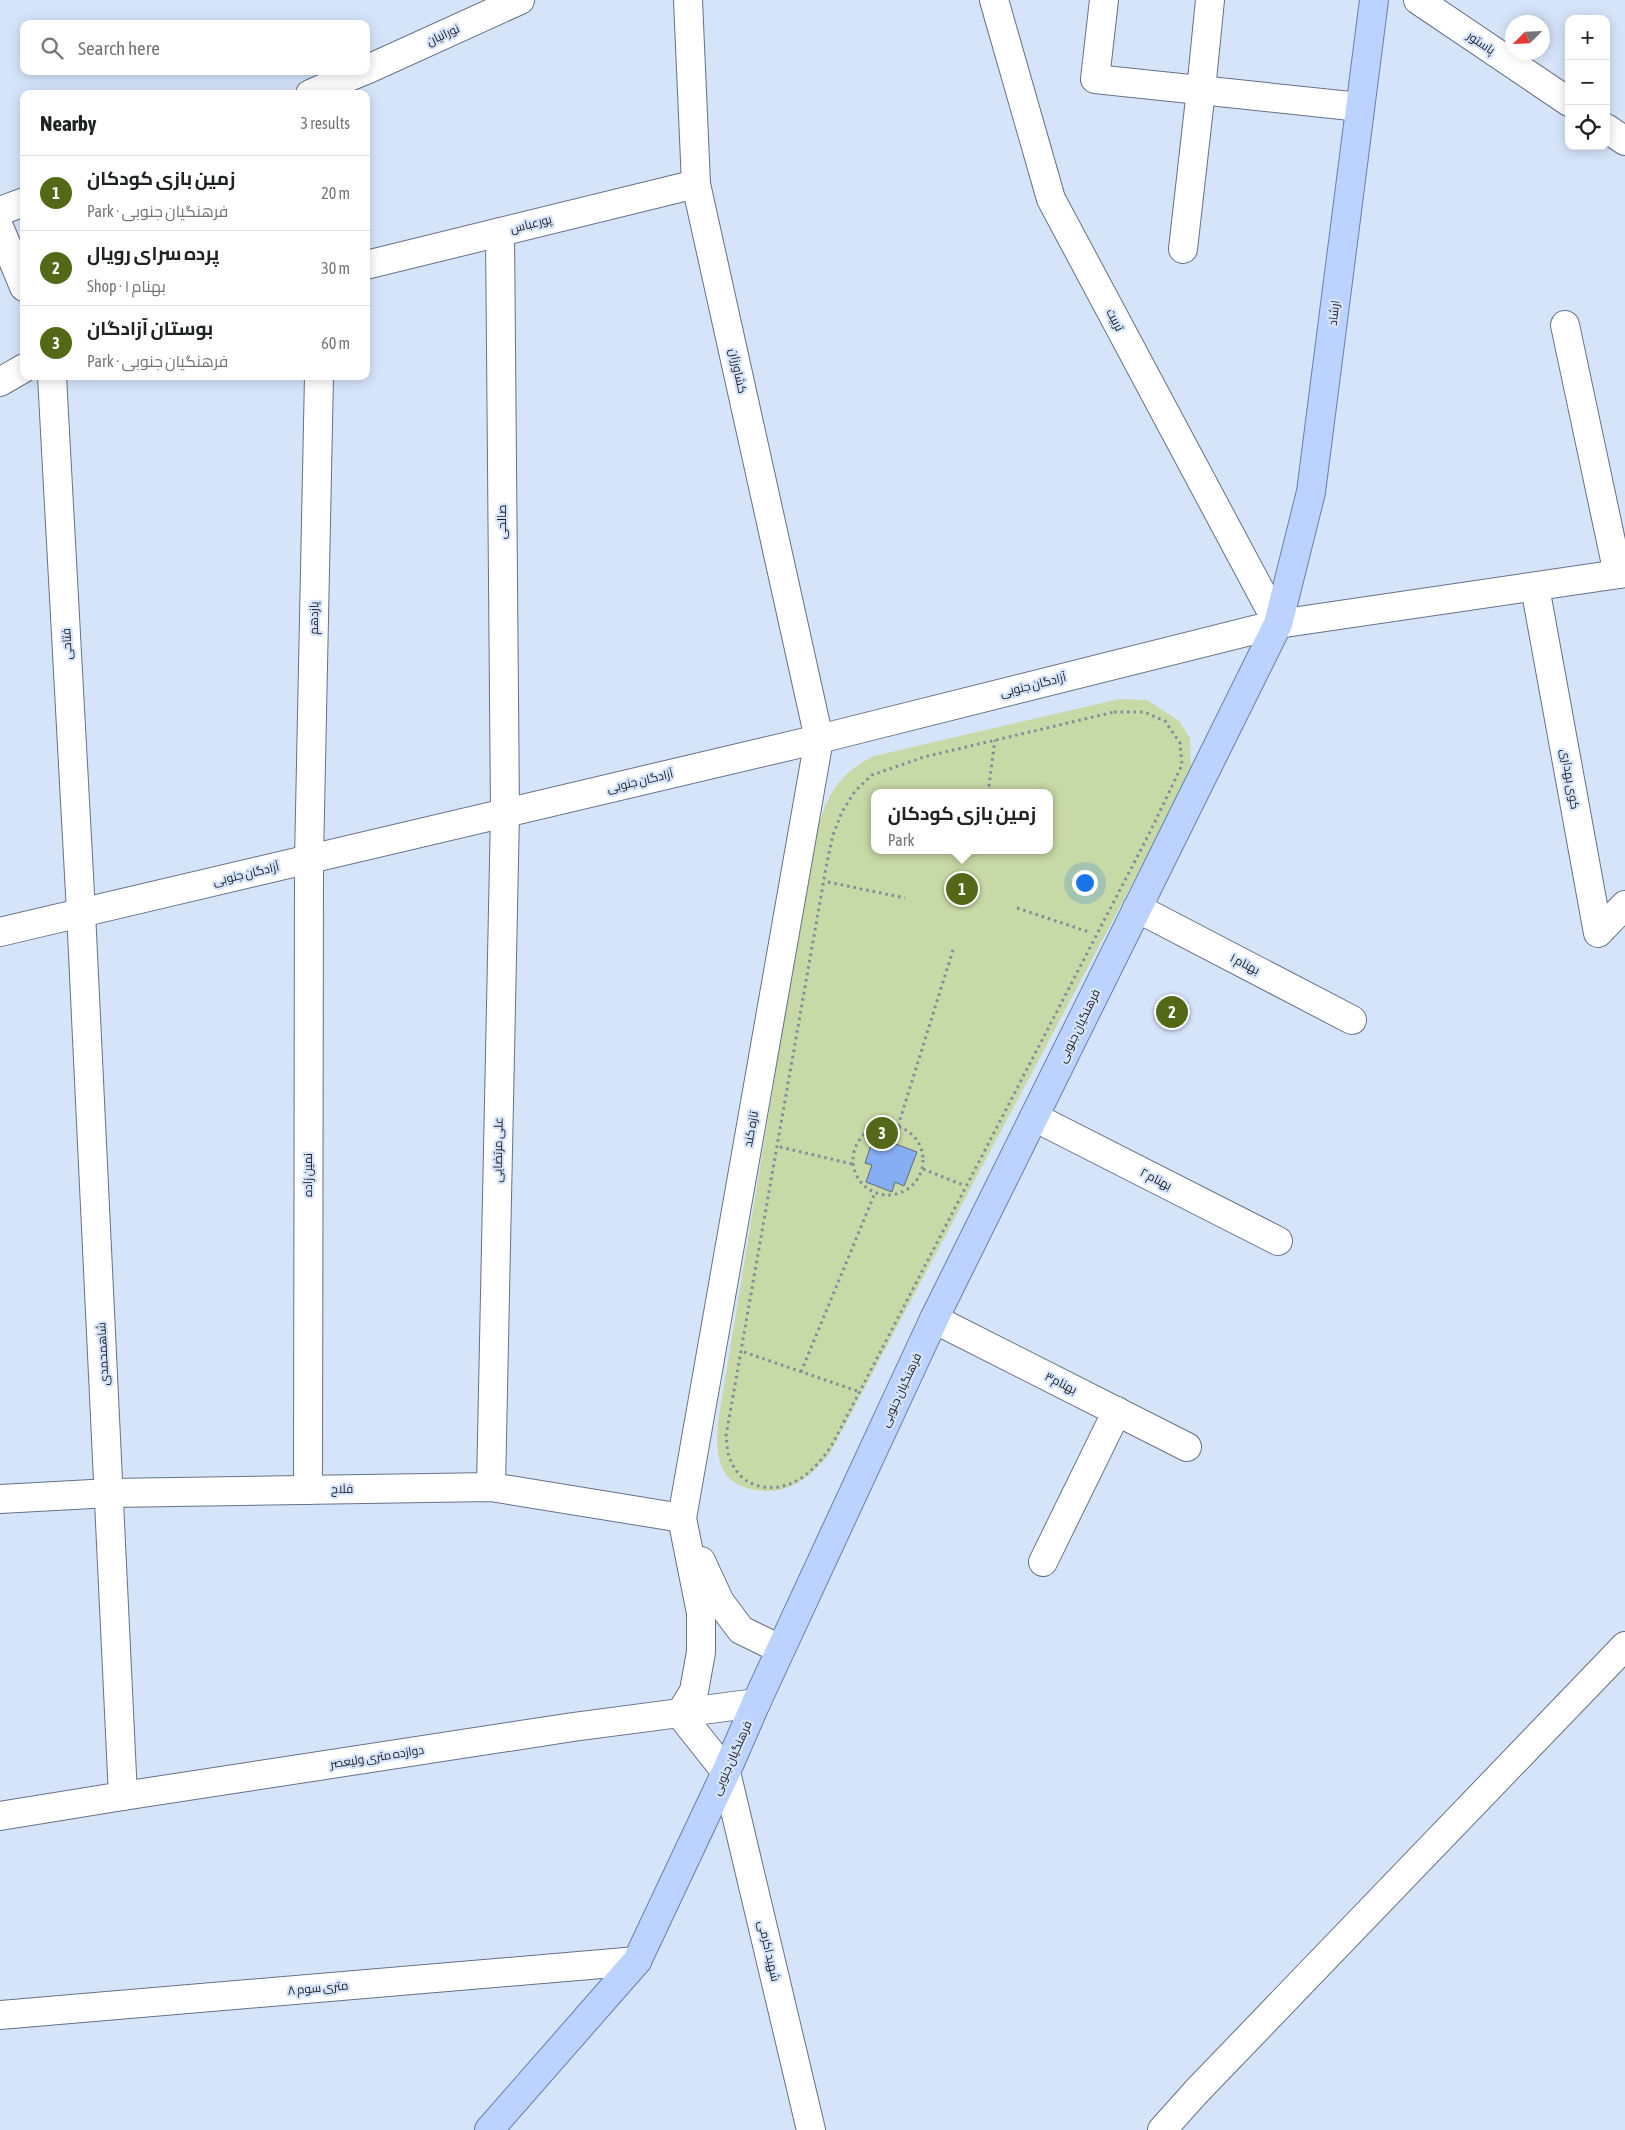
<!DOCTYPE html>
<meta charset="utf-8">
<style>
:root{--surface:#fff;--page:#f6f6f6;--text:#202124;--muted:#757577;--line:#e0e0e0;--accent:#536918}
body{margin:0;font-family:"Asap Condensed",Cairo,sans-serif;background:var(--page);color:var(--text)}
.controls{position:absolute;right:15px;top:15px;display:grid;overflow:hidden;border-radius:10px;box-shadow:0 2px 12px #0003}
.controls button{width:45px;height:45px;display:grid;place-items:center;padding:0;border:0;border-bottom:1px solid var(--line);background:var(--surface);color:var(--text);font:25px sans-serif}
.compass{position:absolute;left:1505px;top:15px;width:45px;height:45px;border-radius:50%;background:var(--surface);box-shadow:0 2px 12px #0003;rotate:246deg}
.you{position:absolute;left:1084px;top:882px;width:18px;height:18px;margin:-12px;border:4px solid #fff;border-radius:50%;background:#1a73e8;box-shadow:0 0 0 8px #1a73e833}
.badge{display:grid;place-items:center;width:32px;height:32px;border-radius:50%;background:var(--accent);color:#fff;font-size:16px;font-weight:700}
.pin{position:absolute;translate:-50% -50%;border:2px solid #fff;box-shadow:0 1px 5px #0006}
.popup{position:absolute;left:871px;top:789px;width:182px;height:65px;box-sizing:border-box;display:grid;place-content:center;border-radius:10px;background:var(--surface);filter:drop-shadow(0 1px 4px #0005);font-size:16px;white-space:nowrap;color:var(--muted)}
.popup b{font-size:19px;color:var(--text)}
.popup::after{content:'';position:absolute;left:50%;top:100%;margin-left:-10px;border:10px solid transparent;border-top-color:var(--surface)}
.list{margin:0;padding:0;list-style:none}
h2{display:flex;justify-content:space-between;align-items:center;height:65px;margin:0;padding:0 20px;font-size:21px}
h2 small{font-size:16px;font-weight:400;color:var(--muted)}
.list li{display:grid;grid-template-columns:32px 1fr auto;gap:15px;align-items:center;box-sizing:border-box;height:75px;padding:0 20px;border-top:1px solid var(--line)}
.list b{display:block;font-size:19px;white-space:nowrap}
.list p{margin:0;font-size:16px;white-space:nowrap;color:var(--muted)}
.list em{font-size:16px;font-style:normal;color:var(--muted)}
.icon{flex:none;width:28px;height:28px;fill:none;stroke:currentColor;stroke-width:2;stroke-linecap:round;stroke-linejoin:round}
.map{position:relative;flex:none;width:1625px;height:2130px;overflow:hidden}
.search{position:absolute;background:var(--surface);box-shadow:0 2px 12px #0003;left:20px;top:20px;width:350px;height:55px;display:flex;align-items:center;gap:12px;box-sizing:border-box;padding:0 18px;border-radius:10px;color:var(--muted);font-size:19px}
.panel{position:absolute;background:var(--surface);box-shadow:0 2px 12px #0003;left:20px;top:90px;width:350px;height:290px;border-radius:10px}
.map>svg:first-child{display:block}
.green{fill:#c7d9a6;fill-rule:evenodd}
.building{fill:#86aef3;stroke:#5e6a7d}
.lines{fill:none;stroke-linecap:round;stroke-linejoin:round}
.minor-casing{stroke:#667185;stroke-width:30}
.major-casing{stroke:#647fb1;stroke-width:30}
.path{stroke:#828c9b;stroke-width:3;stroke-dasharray:2.5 4;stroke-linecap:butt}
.minor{stroke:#fff;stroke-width:28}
.major{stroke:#bbd3fe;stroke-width:28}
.labels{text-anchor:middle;stroke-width:4.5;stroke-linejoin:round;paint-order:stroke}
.street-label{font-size:12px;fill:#181c24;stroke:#d6e4fa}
</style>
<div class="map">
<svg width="1625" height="2130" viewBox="0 0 1625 2130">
<rect width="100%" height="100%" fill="#d6e4fa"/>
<path class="green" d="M1119 699 1147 700 1179 721 1190 738 1191 771 1183 788 830 1453C811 1477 788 1496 755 1490 718 1484 715 1455 718 1422L813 845C824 803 833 776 874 756ZM874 793H1050V850H874Z"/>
<polygon class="building" points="874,1136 917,1152 904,1186 895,1182 892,1192 866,1182 872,1165 865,1163"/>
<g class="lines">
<defs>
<g id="minor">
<polyline points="688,0 696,184 819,739 682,1518 701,1613 701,1652 694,1691 680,1714 726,1772 811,2130"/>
<polyline points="994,0 1051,199 1278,624"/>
<polyline points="1104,0 1095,79 1360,107"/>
<polyline points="1418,0 1569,102"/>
<polyline points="366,70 520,0"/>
<polyline points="310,94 363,71"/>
<polyline points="1606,128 1625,141"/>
<polyline points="0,211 24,202"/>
<polyline points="0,229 24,287"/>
<polyline points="1183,249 1201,90 1210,0"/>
<polyline points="366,265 696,184"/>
<polyline points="1565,325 1618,574"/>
<polyline points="52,376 81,912 123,1796"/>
<polyline points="0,382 24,368"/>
<polyline points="1535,587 1598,933 1625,905"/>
<polyline points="1137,908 1352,1020"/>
<polyline points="0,932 819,739 1278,624 1625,573"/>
<polyline points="1034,1117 1278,1241"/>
<polyline points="934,1319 1187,1447"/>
<polyline points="491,1487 505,813 500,232"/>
<polyline points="308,1490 309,860 319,376"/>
<polyline points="0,1499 110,1493 491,1487 682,1518"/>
<polyline points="701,1561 720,1602 741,1630 780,1649"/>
<polyline points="1043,1562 1117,1411"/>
<polyline points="0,1816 123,1796 573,1727 756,1703"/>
<polyline points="0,2015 637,1961"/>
<polyline points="1162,2130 1196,2092 1625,1646"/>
</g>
<polyline id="major" points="489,2130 637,1961 726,1772 756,1703 934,1319 1278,624 1311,492 1374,0"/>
</defs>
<use href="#minor" class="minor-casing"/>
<use href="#major" class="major-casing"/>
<g class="path">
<path d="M1114 712H1144L1165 721 1180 743 1182 765 1151 830 833 1443C817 1469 792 1494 759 1486 745 1483 735 1472 730 1459 727 1452 727 1443 726 1436L827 862 833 835 842 812 855 791 872 775 924 757Z"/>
<polyline points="988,793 995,740"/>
<polyline points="828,882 905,898"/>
<polyline points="1017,908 1089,932"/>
<circle cx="888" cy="1160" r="35"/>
<polyline points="898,1126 953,950"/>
<polyline points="780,1147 852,1164"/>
<polyline points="923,1169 963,1185"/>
<polyline points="744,1352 860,1392"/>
<polyline points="801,1372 875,1193"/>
</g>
<use href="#minor" class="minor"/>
<use href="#major" class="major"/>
</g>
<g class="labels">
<g class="street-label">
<text transform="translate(443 35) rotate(-25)" y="4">نورانیان</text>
<text transform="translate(1481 43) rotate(34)" y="4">پاستور</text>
<text transform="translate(531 224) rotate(-14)" y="4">پورعباس</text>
<text transform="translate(1334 313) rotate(-83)" y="4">ارشاد</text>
<text transform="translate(1115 320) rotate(62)" y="4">تربیت</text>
<text transform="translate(738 371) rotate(78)" y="4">کشاورزان</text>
<text transform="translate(502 522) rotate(-90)" y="4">صالحی</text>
<text transform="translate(314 618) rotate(-89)" y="4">یازدهم</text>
<text transform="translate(67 644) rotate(-93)" y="4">فتاحی</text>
<text transform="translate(1033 685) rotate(-14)" y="4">آزادگان جنوبی</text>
<text transform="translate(1570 779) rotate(80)" y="4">کوی بهداری</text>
<text transform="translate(640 781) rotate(-13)" y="4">آزادگان جنوبی</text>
<text transform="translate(246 874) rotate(-13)" y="4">آزادگان جنوبی</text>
<text transform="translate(1245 964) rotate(27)" y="4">بهنام ۱</text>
<text transform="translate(1079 1026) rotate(-64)" y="4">فرهنگیان جنوبی</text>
<text transform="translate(751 1129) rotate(-80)" y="4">تازه کند</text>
<text transform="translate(498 1150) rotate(-89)" y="4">علی مرتضایی</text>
<text transform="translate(308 1175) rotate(-90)" y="4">نمین زاده</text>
<text transform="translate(1156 1179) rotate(27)" y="4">بهنام ۲</text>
<text transform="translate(103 1354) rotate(-93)" y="4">شاهمحمدی</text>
<text transform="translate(1061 1383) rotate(27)" y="4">بهنام۳</text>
<text transform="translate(901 1390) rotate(-65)" y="4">فرهنگیان جنوبی</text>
<text transform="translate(342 1489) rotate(-1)" y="4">فلاح</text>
<text transform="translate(377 1757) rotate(-9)" y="4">دوازده متری ولیعصر</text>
<text transform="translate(732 1758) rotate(-66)" y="4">فرهنگیان جنوبی</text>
<text transform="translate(769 1951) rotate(77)" y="4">شهید اکرمی</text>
<text transform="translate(318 1988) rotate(-5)" y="4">۸ متری سوم</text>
</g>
</g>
</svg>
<div class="controls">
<button>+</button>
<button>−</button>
<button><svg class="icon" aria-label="locate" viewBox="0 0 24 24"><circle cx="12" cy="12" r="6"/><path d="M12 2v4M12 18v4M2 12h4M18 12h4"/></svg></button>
</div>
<svg class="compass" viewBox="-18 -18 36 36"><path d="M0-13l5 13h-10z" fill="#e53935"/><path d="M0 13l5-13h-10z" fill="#757577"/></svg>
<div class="you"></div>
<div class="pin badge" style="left:962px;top:889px">1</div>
<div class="popup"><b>زمین بازی کودکان</b>Park</div>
<div class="pin badge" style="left:1172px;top:1012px">2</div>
<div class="pin badge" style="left:882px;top:1133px">3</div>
<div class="search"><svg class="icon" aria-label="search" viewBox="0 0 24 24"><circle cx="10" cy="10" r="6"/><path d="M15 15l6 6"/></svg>Search here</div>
<section class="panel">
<h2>Nearby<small>3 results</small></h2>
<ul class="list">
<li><span class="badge">1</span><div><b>زمین بازی کودکان</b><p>Park · فرهنگیان جنوبی</p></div><em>20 m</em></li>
<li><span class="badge">2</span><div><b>پرده سرای رویال</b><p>Shop · بهنام ۱</p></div><em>30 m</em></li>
<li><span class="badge">3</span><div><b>بوستان آزادگان</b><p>Park · فرهنگیان جنوبی</p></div><em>60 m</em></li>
</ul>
</section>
</div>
